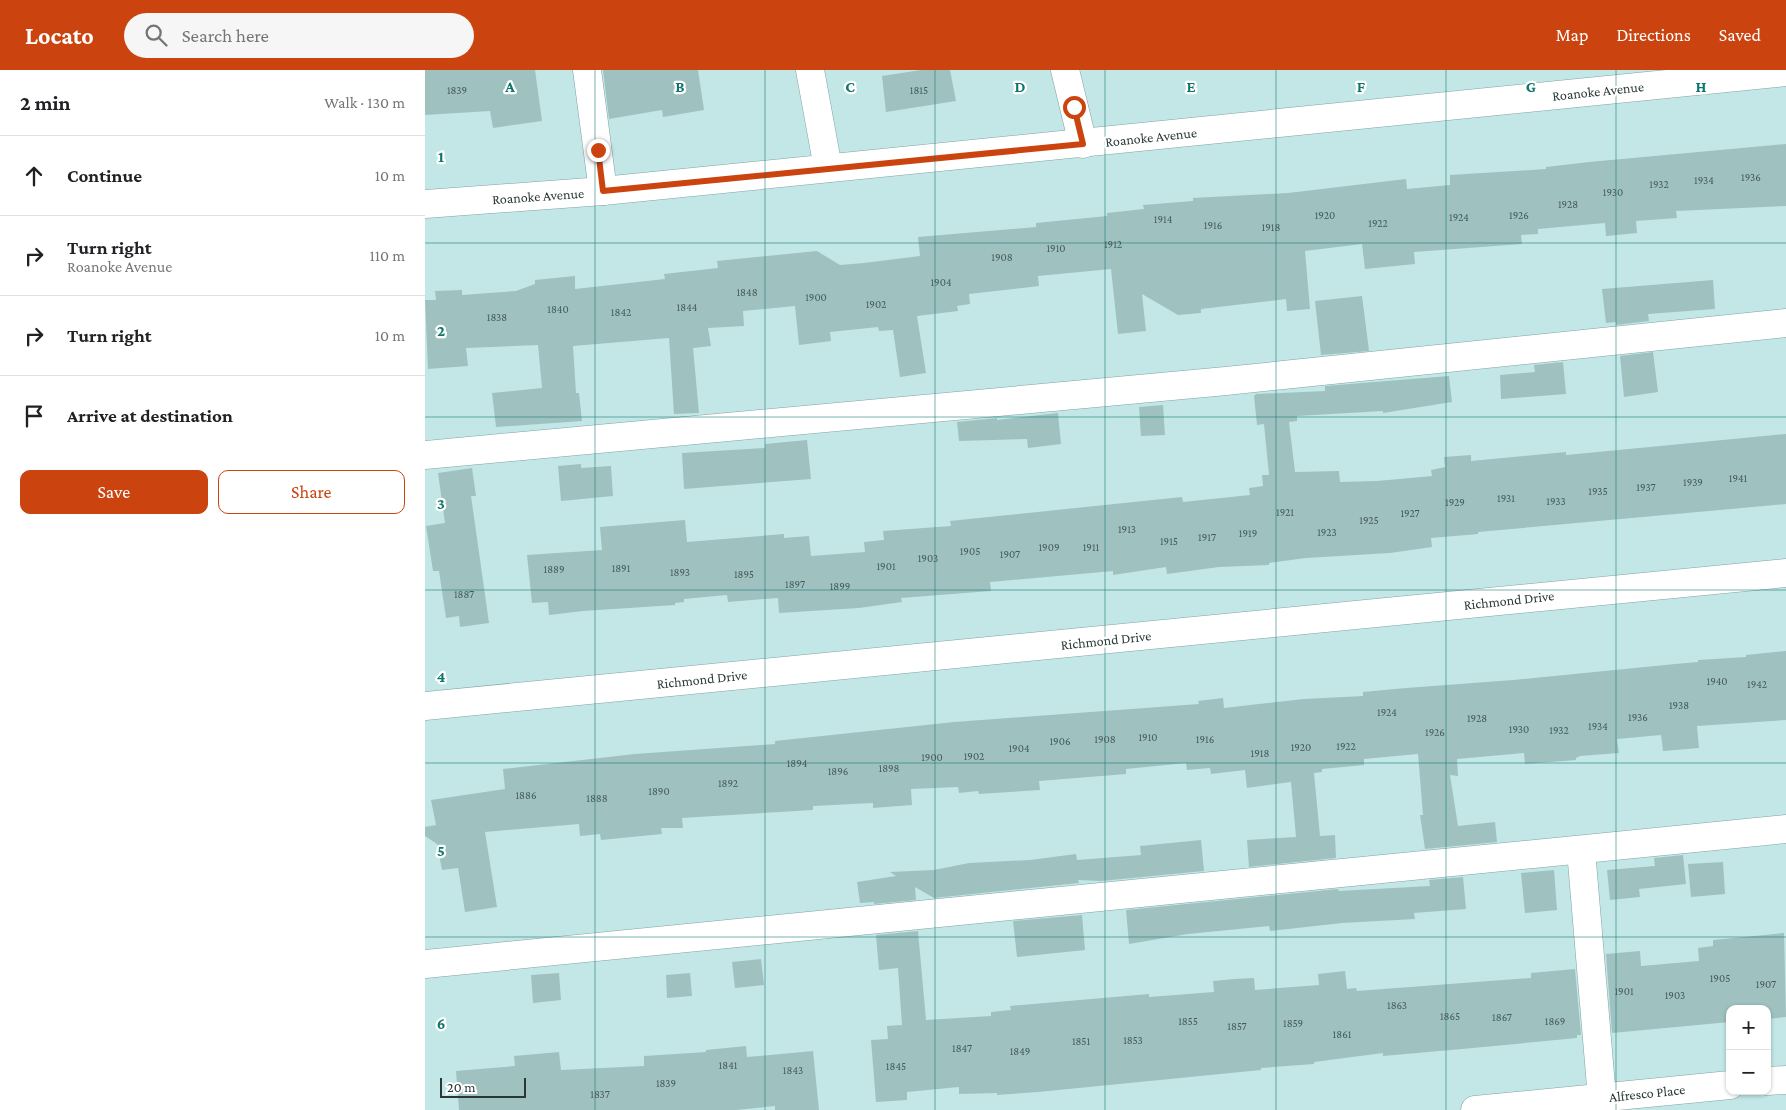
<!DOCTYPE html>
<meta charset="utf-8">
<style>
:root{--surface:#fff;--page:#f6f6f6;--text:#202124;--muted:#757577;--line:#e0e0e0;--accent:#cb440f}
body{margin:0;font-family:"Crimson Pro",serif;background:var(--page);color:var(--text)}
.controls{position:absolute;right:15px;bottom:15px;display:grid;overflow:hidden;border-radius:10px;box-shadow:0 1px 4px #0004}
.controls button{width:45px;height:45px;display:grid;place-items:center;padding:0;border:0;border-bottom:1px solid var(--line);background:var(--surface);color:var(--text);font:25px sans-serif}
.scale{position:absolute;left:15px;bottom:12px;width:86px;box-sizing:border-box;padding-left:5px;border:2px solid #293837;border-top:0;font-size:14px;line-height:18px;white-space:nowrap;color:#293837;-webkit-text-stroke:4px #fff;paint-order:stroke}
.stop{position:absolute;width:15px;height:15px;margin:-11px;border:4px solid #cb440f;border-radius:50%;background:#fff}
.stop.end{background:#cb440f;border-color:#fff;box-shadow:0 1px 5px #0008}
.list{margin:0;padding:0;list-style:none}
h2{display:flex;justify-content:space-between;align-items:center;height:65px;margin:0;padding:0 20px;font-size:21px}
h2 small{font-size:16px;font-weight:400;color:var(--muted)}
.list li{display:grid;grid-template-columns:32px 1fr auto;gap:15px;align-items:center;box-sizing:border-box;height:80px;padding:0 20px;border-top:1px solid var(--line)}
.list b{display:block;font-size:19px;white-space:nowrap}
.list p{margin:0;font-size:16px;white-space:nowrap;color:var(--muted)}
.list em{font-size:16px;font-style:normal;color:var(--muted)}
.actions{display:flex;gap:10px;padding:15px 20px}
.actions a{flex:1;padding:11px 0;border:1px solid var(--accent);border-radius:10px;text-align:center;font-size:18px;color:var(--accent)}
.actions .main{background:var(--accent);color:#fff}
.icon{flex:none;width:28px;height:28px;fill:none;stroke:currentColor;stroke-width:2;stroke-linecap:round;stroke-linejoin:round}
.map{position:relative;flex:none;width:1361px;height:1040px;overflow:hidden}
header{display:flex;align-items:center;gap:30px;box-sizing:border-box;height:70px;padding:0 25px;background:var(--accent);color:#fff}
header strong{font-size:24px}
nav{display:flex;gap:28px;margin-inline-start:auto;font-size:18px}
.search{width:350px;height:45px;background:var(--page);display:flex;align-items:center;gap:12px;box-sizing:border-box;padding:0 18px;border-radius:28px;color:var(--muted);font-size:19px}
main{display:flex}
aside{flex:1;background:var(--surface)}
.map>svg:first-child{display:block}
.building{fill:#9fc2c1}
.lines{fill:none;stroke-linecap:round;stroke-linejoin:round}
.minor-casing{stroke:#81a3a3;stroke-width:29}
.minor{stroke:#fff;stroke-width:28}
.route{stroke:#cb440f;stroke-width:6}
.grid{fill:none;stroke:#0f766e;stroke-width:1;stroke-opacity:0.55}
.labels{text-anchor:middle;stroke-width:4.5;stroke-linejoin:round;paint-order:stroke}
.number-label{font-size:11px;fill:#465a5a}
.street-label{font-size:14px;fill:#293837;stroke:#fff}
.grid-label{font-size:16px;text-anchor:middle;font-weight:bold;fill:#0f766e;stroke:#fff;stroke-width:4.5;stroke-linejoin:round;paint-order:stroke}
</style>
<header>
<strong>Locato</strong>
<div class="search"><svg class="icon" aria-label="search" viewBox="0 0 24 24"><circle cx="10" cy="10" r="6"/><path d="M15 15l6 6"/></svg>Search here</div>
<nav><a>Map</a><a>Directions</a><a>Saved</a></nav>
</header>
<main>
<aside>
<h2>2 min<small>Walk · 130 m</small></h2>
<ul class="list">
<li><svg class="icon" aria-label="ahead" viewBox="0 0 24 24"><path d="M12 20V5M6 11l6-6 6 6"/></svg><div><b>Continue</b></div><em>10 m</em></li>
<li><svg class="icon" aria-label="right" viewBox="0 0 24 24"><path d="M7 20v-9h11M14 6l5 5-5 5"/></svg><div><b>Turn right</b><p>Roanoke Avenue</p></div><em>110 m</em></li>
<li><svg class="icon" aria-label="right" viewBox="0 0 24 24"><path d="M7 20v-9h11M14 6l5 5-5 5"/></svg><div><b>Turn right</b></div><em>10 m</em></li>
<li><svg class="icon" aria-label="arrive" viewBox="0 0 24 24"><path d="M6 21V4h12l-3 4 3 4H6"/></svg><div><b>Arrive at destination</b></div></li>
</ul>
<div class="actions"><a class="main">Save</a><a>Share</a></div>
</aside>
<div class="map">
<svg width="1361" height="1040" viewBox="0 0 1361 1040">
<rect width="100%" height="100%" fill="#c2e7e6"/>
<g class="building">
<polygon points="0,0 110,0 117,51 68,58 65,41 0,45"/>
<polygon points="178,0 273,0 279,40 238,47 237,40 184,49"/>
<polygon points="496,0 525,0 531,31 461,42 457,6"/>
<polygon points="1361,74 1361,136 1251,141 1252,148 1211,151 1212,163 1181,166 1180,153 1113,159 1113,164 1096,165 1097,174 989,182 990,194 940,199 937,174 880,181 885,239 862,241 861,229 776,239 776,243 753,245 717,224 721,261 693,264 686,199 613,206 614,216 544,224 545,234 532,236 533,241 492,246 501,303 475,307 468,260 454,261 453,257 405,262 406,271 374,275 370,236 318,241 319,256 283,258 286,276 268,278 274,343 249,344 244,268 148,276 151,323 154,323 157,351 71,357 67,323 117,318 113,275 41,278 43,296 3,299 0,230 11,230 10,221 37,220 37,225 91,221 110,214 110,210 150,206 150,219 240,209 239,204 293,198 292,191 392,181 415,195 439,193 495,186 493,167 611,157 611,153 682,146 682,143 719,139 718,135 768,131 768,128 863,123 981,109 982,119 1025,115 1025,105 1121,99 1121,97 1164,92"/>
<polygon points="1288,210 1290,239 1223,244 1224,251 1191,255 1191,252 1181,253 1177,219"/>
<polygon points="937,226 944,281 896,285 890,231"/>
<polygon points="1228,282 1233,322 1199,327 1195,286"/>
<polygon points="1138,292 1141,324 1076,329 1075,305 1110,302 1109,295"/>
<polygon points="1024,306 1027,332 958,343 958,341 872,346 872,351 864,352 870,402 914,401 915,412 952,411 1007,406 1006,400 1020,397 1019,387 1046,385 1046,391 1141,382 1141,385 1361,364 1361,434 1053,462 1053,464 1006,468 1007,477 965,483 881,488 844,493 844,495 794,497 742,504 741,497 688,505 688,501 565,512 566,521 476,528 477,532 434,538 354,543 353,528 303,532 302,525 259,529 259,532 250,533 250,535 158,541 124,545 123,532 107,533 102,485 177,480 175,457 260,450 262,472 359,464 359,468 384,466 386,486 440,482 439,472 459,470 458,461 526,456 525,451 757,427 758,432 825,425 824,418 838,416 837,405 844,405 839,354 832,355 829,326 831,324 900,321 900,316"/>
<polygon points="738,335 740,365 716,366 714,337"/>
<polygon points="633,343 636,374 603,378 602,369 534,371 532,352 572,348 572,350"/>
<polygon points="382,370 386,409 259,419 257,383 340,378 340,374"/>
<polygon points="156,394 156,398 186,396 188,426 136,431 133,396"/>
<polygon points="47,398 51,426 46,426 64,553 35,557 34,546 21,548 14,501 8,501 1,456 20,453 13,403"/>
<polygon points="1361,581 1361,650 1272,656 1274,678 1238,681 1236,665 1192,669 1194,683 1155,686 1151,688 1151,690 1100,694 1099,683 1032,689 1033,706 1025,705 1033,756 1070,752 1072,772 1000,779 995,745 998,745 993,684 939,689 939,695 897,699 897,702 889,703 895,766 910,765 911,788 824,797 822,770 871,767 866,712 822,718 820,700 786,704 785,698 762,700 761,693 701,699 701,704 614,711 615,720 554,724 553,721 534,723 533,717 486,719 487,735 448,738 448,733 388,736 388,740 257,748 258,758 236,758 237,764 176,770 175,764 155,766 154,754 60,762 72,837 40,842 33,798 17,800 12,774 0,766 0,757 11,755 6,730 80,719 78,699 210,684 350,674 350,671 529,652 774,634 773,631 798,628 799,638 879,629 938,626 938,622 981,618 1088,610 1250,594 1273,592 1273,590 1321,587 1321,585"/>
<polygon points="776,770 779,801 676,811 653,810 654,813 509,828 490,817 491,830 449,834 449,832 435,833 432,812 471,806 465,802 509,800 544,793 605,790 651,784 652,790 716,785 715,776"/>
<polygon points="1258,785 1261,814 1214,819 1215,827 1185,830 1182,800 1230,796 1229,788"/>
<polygon points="1298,792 1300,824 1266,827 1263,794"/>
<polygon points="1129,800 1132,840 1100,843 1096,803"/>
<polygon points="1038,807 1041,839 989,843 990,849 917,853 845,861 844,856 763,864 704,874 701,840 913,819 914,821 1005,816 1004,810"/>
<polygon points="657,845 660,880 592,887 588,851"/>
<polygon points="493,861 501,950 566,946 566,942 586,940 585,936 724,924 724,927 789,922 788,911 809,909 829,908 830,920 894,915 893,904 920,901 922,919 931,918 932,921 1106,908 1106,903 1150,899 1156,965 1152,965 1152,968 1037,979 958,986 958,983 889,992 889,994 836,998 836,1000 613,1022 572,1025 572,1023 534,1024 534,1017 482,1022 482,1030 451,1032 446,970 463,969 462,956 477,955 473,898 454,900 451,865"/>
<polygon points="1359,863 1361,947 1342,949 1342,939 1305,939 1305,952 1187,963 1181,884 1215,881 1216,896 1274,891 1273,878 1288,876 1288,870"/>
<polygon points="336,889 339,915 310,918 307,892"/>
<polygon points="134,903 136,930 108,933 106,905"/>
<polygon points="265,903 267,926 242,928 241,905"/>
<polygon points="321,976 322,987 388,981 394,1040 350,1040 350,1036 311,1040 34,1040 31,1001 90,996 89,986 134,982 136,1000 219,996 219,986 281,982 281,980"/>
</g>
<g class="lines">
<defs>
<g id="minor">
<polyline points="162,0 178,121"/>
<polyline points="385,0 403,98"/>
<polyline points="640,0 658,74"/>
<polyline points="0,134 178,121 1361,2"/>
<polyline points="0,385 801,311 1361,253"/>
<polyline points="0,636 1361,503"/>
<polyline points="1156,780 1178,1040"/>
<polyline points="0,894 1361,759"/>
<polyline points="1342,1011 1361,1010"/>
<polyline points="1050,1040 1305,1015"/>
</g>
</defs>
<use href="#minor" class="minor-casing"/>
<use href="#minor" class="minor"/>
</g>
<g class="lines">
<polyline class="route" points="173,80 178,121 658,74 649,37"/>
</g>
<path class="grid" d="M170 0V1040M340 0V1040M510 0V1040M680 0V1040M851 0V1040M1021 0V1040M1191 0V1040M0 173H1361M0 347H1361M0 520H1361M0 693H1361M0 867H1361"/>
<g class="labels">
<g class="number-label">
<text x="32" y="24">1839</text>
<text x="494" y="24">1815</text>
<text x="1326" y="111">1936</text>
<text x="1279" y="114">1934</text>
<text x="1234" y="118">1932</text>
<text x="1188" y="126">1930</text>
<text x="1143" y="138">1928</text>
<text x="900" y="149">1920</text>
<text x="1094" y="149">1926</text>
<text x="1034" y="151">1924</text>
<text x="738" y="153">1914</text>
<text x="953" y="157">1922</text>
<text x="788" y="159">1916</text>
<text x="846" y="161">1918</text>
<text x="688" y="178">1912</text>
<text x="631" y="182">1910</text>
<text x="577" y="191">1908</text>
<text x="516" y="216">1904</text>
<text x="322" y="226">1848</text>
<text x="391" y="231">1900</text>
<text x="451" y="238">1902</text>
<text x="262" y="241">1844</text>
<text x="133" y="243">1840</text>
<text x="196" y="246">1842</text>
<text x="72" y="251">1838</text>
<text x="1313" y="412">1941</text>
<text x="1268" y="416">1939</text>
<text x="1221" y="421">1937</text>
<text x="1173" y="425">1935</text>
<text x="1081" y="432">1931</text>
<text x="1131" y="435">1933</text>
<text x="1030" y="436">1929</text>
<text x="860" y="446">1921</text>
<text x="985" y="447">1927</text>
<text x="944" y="454">1925</text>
<text x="702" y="463">1913</text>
<text x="902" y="466">1923</text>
<text x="823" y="467">1919</text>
<text x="782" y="471">1917</text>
<text x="744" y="475">1915</text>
<text x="624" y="481">1909</text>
<text x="666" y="481">1911</text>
<text x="545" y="485">1905</text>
<text x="585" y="488">1907</text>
<text x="503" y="492">1903</text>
<text x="461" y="500">1901</text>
<text x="196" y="502">1891</text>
<text x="129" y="503">1889</text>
<text x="255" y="506">1893</text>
<text x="319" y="508">1895</text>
<text x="370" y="518">1897</text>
<text x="415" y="520">1899</text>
<text x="39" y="528">1887</text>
<text x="1292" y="615">1940</text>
<text x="1332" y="618">1942</text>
<text x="1254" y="639">1938</text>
<text x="962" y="646">1924</text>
<text x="1213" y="651">1936</text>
<text x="1052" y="652">1928</text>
<text x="1173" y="660">1934</text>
<text x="1094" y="663">1930</text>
<text x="1134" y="664">1932</text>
<text x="1010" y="666">1926</text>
<text x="723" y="671">1910</text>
<text x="680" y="673">1908</text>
<text x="780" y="673">1916</text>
<text x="635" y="675">1906</text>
<text x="921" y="680">1922</text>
<text x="876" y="681">1920</text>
<text x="594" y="682">1904</text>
<text x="835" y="687">1918</text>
<text x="549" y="690">1902</text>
<text x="507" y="691">1900</text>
<text x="372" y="697">1894</text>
<text x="464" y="702">1898</text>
<text x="413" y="705">1896</text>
<text x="303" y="717">1892</text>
<text x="234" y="725">1890</text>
<text x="101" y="729">1886</text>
<text x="172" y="732">1888</text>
<text x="1295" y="912">1905</text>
<text x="1341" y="918">1907</text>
<text x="1199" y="925">1901</text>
<text x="1250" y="929">1903</text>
<text x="972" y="939">1863</text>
<text x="1025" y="950">1865</text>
<text x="1077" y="951">1867</text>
<text x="763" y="955">1855</text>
<text x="1130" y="955">1869</text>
<text x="868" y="957">1859</text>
<text x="812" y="960">1857</text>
<text x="917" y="968">1861</text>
<text x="708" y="974">1853</text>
<text x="656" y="975">1851</text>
<text x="537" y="982">1847</text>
<text x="595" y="985">1849</text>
<text x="303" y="999">1841</text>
<text x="471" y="1000">1845</text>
<text x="368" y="1004">1843</text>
<text x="241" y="1017">1839</text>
<text x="175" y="1028">1837</text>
</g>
<g class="street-label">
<text transform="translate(1173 21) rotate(-6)" y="5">Roanoke Avenue</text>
<text transform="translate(726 67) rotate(-6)" y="5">Roanoke Avenue</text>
<text transform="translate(113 126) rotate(-4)" y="5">Roanoke Avenue</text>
<text transform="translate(1084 530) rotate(-6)" y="5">Richmond Drive</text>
<text transform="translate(681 570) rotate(-6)" y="5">Richmond Drive</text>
<text transform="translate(277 609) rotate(-6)" y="5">Richmond Drive</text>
<text transform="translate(1222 1023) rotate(-6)" y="5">Alfresco Place</text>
</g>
</g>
<g class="grid-label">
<text x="85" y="22">A</text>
<text x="255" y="22">B</text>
<text x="425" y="22">C</text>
<text x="595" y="22">D</text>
<text x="766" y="22">E</text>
<text x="936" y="22">F</text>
<text x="1106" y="22">G</text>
<text x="1276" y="22">H</text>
<text x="16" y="92">1</text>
<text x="16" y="266">2</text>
<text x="16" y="439">3</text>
<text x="16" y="612">4</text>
<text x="16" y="786">5</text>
<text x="16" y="959">6</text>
</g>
</svg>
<div class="controls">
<button>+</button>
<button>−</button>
</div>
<div class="scale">20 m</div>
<div class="stop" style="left:649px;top:37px"></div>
<div class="stop end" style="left:173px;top:80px"></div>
</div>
</main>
